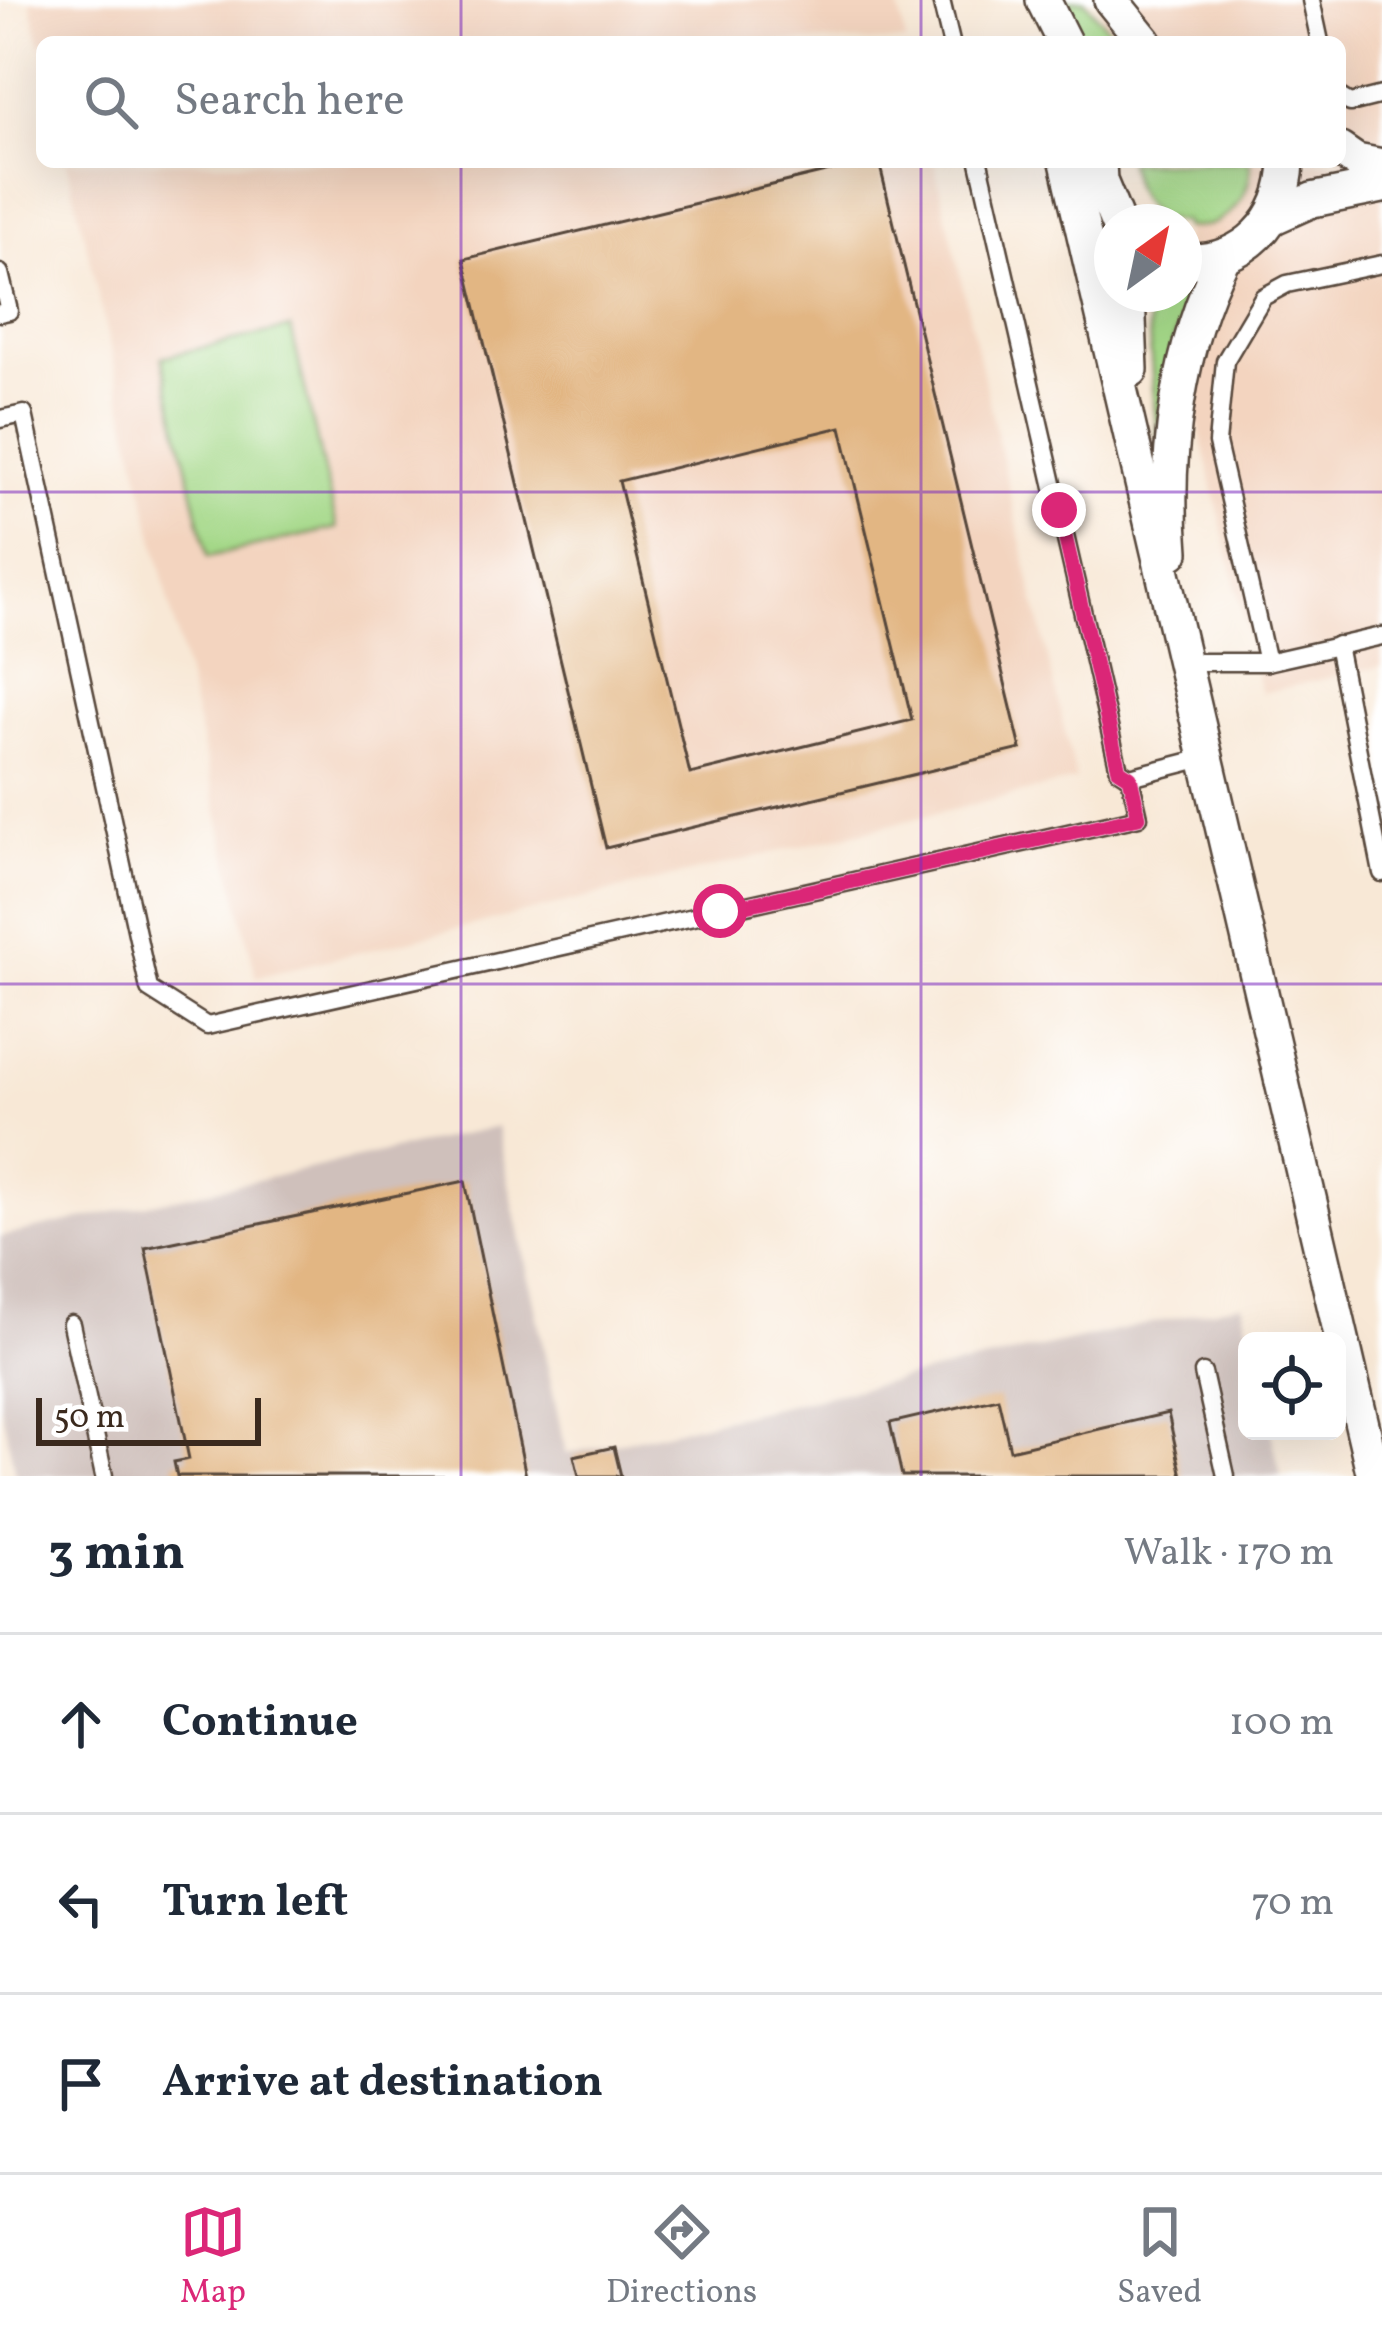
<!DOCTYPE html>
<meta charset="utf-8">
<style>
:root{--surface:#fff;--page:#f6f6f7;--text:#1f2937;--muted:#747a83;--line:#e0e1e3;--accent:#db2777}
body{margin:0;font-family:Vollkorn,serif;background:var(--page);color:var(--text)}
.controls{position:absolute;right:36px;bottom:36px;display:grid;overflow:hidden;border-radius:18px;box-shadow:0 12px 48px #0002}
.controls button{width:108px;height:108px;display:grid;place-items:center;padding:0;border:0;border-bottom:3px solid var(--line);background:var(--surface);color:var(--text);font:60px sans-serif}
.compass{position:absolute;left:1094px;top:204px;width:108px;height:108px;border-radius:50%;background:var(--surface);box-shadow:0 12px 48px #0002;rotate:33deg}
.scale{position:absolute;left:36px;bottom:30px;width:225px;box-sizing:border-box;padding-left:12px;border:6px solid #3b2a1e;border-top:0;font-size:33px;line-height:42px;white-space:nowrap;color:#3b2a1e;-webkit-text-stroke:9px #fff;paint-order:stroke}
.stop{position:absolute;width:36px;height:36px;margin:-27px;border:9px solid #db2777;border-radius:50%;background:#fff}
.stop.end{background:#db2777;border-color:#fff;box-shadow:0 3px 12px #0008}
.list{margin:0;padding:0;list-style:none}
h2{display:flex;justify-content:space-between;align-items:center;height:156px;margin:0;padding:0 48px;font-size:51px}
h2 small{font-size:39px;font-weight:400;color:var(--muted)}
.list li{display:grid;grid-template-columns:78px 1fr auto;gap:36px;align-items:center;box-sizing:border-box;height:180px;padding:0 48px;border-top:3px solid var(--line)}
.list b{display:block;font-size:45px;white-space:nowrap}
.list em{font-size:39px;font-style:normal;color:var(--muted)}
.icon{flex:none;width:66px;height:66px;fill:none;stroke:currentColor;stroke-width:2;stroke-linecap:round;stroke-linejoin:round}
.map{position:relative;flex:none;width:1382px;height:1476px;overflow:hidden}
.search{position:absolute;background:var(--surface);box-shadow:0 12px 48px #0002;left:36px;right:36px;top:36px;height:132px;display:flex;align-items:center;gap:30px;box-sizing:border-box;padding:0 42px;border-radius:18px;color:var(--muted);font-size:45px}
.sheet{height:696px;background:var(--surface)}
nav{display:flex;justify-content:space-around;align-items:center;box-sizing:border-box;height:168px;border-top:3px solid var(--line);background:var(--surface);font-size:33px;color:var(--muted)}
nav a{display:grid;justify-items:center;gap:6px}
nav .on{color:var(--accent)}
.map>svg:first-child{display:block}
.built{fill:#f3d4bf}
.industrial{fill:#cfc0bb}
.green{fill:#a4d888;stroke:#708153;stroke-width:3}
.building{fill:#e2b683;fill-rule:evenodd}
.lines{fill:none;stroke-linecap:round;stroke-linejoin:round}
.service-casing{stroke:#57463a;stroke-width:21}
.minor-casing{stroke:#57463a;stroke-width:38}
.service{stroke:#fff;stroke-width:16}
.minor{stroke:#fff;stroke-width:33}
.route{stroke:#db2777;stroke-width:15}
.grid{fill:none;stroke:#7b2cbf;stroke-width:3;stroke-opacity:0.55}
</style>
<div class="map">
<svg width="1382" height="1476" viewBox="0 0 1382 1476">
<rect width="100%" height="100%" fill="#fff"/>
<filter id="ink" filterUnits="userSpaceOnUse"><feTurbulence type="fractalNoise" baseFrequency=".00833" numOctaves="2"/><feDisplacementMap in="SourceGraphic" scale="24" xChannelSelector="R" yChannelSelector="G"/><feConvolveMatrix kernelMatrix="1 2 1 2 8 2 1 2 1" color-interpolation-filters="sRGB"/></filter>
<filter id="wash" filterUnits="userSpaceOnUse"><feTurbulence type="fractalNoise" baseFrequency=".004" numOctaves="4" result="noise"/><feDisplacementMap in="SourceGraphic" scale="48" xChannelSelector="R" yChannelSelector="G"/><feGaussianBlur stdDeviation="2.7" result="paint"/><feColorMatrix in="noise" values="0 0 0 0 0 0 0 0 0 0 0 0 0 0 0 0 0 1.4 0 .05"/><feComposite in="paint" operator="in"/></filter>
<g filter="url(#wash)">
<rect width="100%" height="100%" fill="#f8e8d6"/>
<g class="built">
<polygon points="30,0 897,0 906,42 42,42 42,53"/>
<polygon points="1099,0 1382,0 1382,666 1261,693 1168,294 1184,294 1184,222 1151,222 1137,162 1340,162 1340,42 1109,42"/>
<polygon points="67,162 934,162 1076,780 256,977"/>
</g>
<polygon class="industrial" points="497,1127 566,1454 1242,1303 1251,1341 1247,1341 1247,1431 1271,1431 1281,1476 16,1476 0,1403 0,1237"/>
<g class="green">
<polygon points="1061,0 1084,0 1120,42 1080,42"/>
<path d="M1128 162H1250C1254 197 1222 233 1184 227V222C1147 222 1134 195 1128 162Z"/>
<polygon points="1184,271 1202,271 1174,340 1157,438 1146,294 1184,294"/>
<polygon points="291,328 337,528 208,557 162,357"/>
</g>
<g id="blocks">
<g class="building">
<path d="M867 162H879L1021 749 606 848 464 259ZM841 427 912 720 690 774 619 481Z"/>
<polygon points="465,1181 526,1476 177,1476 174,1462 189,1459 145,1248"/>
<polygon points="998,1398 1010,1450 1168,1413 1182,1476 902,1476 890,1423"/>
<polygon points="614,1447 621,1476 579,1476 574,1456"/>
</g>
</g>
</g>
<g filter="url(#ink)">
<use href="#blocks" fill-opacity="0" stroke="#57463a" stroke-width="3"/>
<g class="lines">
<defs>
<g id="service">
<polyline points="941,0 951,42"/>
<polyline points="1311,0 1320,42"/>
<polyline points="1340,97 1350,103 1382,95"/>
<polyline points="979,162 1119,770 1130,777 1204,758"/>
<polyline points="0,273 9,311 0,313"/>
<polyline points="0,419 24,414 149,989 207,1026 1139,817 1130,777"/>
<polyline points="1337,645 1382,873"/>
<polyline points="1182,662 1267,662 1382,636"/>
<polyline points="1267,662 1217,443 1225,361 1263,297 1287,284 1382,264"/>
<polyline points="71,1324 104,1476"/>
<polyline points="1203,1373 1226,1476"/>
</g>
<g id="minor">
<polyline points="1043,0 1064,42"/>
<polyline points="1111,0 1145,42"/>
<polyline points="1340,150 1356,161 1382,166"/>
<polyline points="1067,162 1374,1476"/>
<polyline points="1099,162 1100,181 1117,222"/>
<polyline points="1274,217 1312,200 1382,186"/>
<path d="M1184 261C1244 264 1285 221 1287 162"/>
<polyline points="1128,294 1131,370"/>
<path d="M1172 552C1164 453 1178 347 1223 258"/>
</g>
</defs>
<use href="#service" class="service-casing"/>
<use href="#minor" class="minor-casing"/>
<use href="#service" class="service"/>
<use href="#minor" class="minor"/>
</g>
</g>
<g class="lines" filter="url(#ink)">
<polyline class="route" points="720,911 1139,817 1130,777 1119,770 1059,510"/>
</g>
<path class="grid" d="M461 0V42M921 0V42M461 162V1476M921 162V1476M0 492H1382M0 984H1382"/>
</svg>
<div class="controls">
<button><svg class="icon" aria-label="locate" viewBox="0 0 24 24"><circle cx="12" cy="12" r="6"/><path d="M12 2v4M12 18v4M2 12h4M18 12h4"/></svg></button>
</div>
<svg class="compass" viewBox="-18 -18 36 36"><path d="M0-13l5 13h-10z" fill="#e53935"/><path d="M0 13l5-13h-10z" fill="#747a83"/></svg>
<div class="scale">50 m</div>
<div class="stop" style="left:720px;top:911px"></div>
<div class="stop end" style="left:1059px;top:510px"></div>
<div class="search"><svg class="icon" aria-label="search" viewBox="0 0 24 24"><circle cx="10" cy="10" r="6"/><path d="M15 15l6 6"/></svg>Search here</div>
</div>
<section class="sheet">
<h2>3 min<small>Walk · 170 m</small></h2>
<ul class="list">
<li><svg class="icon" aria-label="ahead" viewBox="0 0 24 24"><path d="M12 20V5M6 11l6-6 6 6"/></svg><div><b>Continue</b></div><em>100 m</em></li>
<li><svg class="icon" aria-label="left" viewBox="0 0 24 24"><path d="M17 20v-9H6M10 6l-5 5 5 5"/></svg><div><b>Turn left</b></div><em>70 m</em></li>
<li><svg class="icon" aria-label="arrive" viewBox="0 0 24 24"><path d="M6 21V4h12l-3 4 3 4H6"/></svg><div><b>Arrive at destination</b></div></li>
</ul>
</section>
<nav>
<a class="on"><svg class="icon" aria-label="map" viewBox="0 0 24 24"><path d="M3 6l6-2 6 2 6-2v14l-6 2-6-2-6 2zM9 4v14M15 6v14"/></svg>Map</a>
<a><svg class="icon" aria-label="directions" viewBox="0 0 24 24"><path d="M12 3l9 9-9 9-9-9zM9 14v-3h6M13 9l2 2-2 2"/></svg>Directions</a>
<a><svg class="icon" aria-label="saved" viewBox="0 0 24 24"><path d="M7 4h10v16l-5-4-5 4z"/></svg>Saved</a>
</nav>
